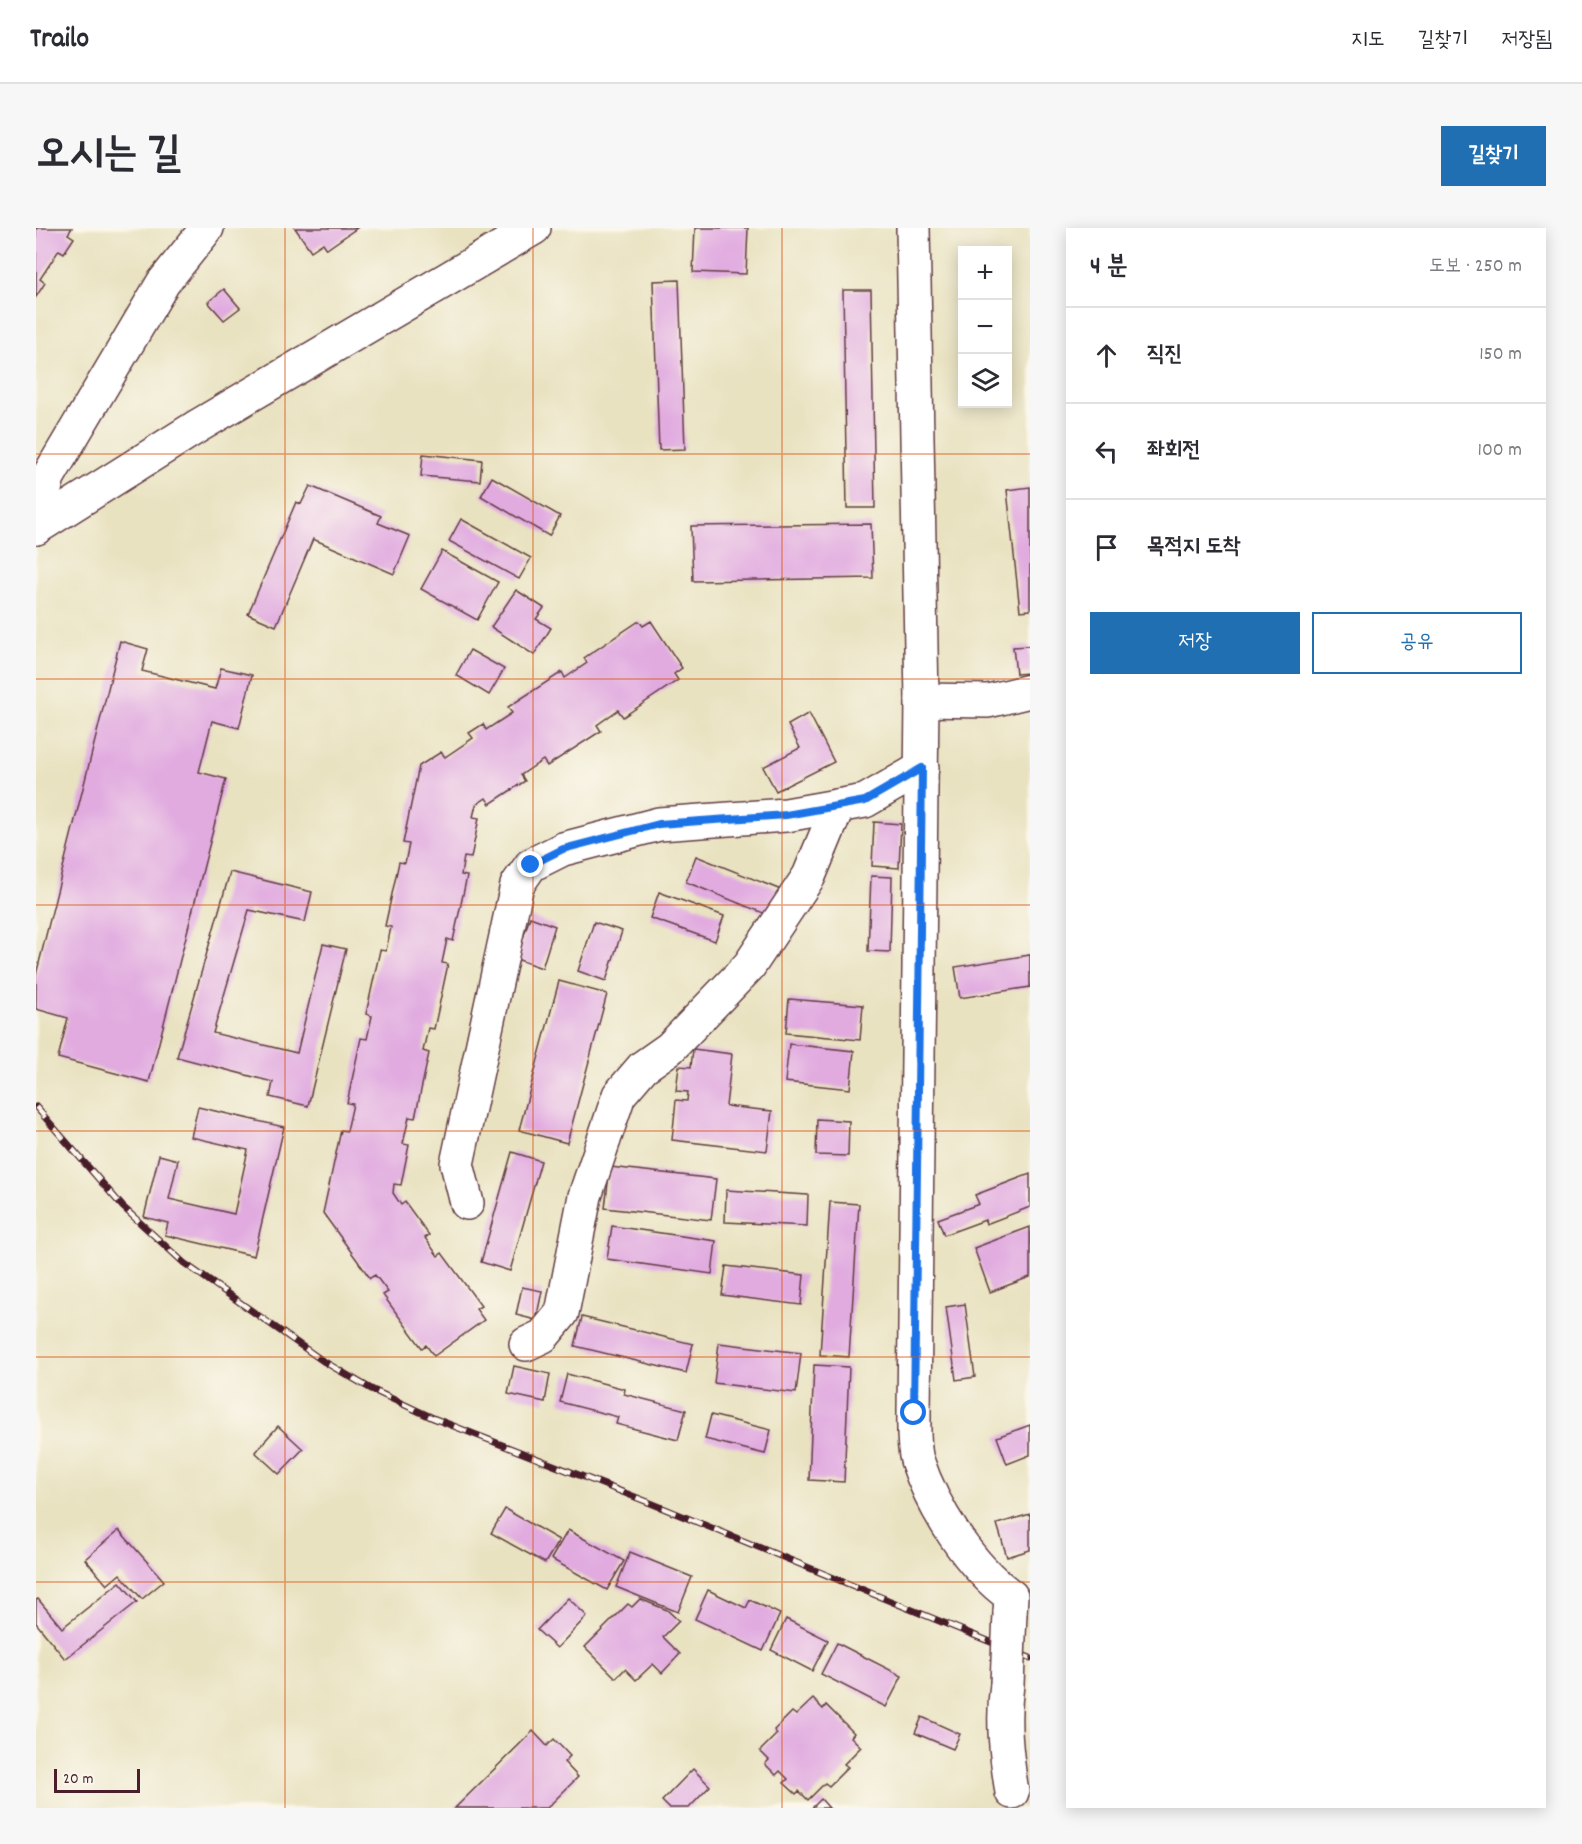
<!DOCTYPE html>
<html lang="ko">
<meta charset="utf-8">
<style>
:root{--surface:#fff;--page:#f7f7f7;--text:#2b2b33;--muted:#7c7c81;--line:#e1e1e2;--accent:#1f6fb2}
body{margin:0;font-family:Dekko,"Poor Story",sans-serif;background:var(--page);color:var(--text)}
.controls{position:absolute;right:18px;top:18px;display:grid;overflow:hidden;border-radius:0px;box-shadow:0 3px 15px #0003}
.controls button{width:54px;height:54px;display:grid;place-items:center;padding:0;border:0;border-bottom:2px solid var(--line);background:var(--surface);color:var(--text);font:30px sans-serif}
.scale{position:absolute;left:18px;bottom:15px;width:86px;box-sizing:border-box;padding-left:6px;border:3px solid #4a1f2b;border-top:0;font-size:16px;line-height:21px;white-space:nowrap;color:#4a1f2b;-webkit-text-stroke:4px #fbf7ec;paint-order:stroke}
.stop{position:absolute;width:18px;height:18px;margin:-14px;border:4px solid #1a73e8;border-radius:50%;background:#fff}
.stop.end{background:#1a73e8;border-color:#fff;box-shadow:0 2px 6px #0008}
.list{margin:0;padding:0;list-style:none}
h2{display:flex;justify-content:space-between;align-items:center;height:78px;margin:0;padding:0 24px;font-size:26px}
h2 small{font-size:20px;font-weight:400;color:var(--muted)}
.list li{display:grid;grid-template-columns:39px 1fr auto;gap:18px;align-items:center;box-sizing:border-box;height:96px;padding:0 24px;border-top:2px solid var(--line)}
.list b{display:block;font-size:22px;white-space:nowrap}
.list em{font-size:20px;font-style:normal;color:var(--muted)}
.actions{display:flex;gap:12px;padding:18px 24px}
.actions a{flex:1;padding:14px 0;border:2px solid var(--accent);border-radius:0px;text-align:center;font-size:21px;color:var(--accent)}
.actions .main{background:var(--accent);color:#fff}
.icon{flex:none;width:33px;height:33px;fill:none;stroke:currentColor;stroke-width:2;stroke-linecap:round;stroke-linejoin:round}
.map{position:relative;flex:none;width:994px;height:1580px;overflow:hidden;border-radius:0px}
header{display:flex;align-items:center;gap:36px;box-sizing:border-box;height:84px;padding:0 30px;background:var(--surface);border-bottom:2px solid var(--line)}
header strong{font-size:28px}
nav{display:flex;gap:33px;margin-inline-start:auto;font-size:21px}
.intro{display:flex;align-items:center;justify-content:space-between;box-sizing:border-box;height:144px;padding:0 36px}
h1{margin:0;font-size:42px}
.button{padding:15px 27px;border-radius:0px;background:var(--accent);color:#fff;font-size:21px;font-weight:700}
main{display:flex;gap:36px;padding:0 36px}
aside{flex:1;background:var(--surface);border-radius:0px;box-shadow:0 3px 15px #0003}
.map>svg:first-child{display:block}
.building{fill:#e1abe0}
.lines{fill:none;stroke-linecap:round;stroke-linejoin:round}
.minor-casing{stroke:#623c42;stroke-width:36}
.minor{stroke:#fff;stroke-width:33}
.rail-casing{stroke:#4a1f2b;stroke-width:7}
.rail{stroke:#fbf7ec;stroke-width:4.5;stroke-dasharray:14;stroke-linecap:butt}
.minor-bridge-casing{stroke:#623c42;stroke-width:36;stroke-linecap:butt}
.minor-bridge{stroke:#fff;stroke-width:33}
.route{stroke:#1a73e8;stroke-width:8}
.grid{fill:none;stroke:#d8530f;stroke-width:1.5;stroke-opacity:0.55}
</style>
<header>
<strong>Trailo</strong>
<nav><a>지도</a><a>길찾기</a><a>저장됨</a></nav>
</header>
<div class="intro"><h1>오시는 길</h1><a class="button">길찾기</a></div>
<main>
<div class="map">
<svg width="994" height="1580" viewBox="0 0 994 1580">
<rect width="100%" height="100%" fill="#fbf7ec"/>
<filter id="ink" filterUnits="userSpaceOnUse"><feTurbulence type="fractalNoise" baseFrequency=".0167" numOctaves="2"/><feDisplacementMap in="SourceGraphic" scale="12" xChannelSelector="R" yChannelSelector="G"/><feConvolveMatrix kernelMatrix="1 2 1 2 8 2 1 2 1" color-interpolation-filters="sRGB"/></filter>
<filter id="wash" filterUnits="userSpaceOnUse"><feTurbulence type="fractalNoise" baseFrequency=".008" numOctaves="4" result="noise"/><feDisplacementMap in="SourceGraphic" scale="24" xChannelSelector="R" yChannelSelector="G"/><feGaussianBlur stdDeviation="1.35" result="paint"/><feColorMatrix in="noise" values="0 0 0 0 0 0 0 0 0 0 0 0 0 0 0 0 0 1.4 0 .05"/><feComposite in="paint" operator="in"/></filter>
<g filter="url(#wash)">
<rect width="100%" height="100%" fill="#e9e2c1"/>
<g id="blocks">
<g class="building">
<polygon points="0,0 36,0 32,6 38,10 28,25 23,22 4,51 9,55 0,69"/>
<polygon points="259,0 321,0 291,21 287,15 275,23"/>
<polygon points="659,0 712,0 710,46 657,44"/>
<polygon points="643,52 649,221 623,222 617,53"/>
<polygon points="188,61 204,80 188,92 172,74"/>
<polygon points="807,62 835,62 839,280 811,280"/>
<polygon points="387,226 446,232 444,253 385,248"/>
<polygon points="456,249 524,288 513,308 445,268"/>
<polygon points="274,258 345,288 342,295 374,308 358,346 277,311 240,398 212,386 260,274 265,276"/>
<polygon points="994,259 994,382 984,383 971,262"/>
<polygon points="425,291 495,330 483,351 413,313"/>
<polygon points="835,296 837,350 657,353 655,298"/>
<polygon points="406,323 462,354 441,392 385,361"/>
<polygon points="480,362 508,380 500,391 515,400 498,427 455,399"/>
<polygon points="603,393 607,398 615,393 646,440 638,446 642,452 587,489 582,482 561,497 565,503 511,538 507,532 485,547 489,553 454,576 450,570 440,577 437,589 443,590 435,630 428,629 425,647 431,648 417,713 411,711 406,735 412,736 398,801 392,800 387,823 393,825 379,890 373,889 367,916 373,917 365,957 358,956 357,965 365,977 369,974 393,1007 389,1010 402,1028 406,1025 445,1078 440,1081 448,1092 398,1128 390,1117 386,1120 347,1067 352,1064 339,1047 334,1050 287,985 305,902 311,903 317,876 311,875 325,810 331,811 336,788 330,786 344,722 350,723 355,699 349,698 363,634 369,635 373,616 367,615 383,538 405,524 409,529 437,510 433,505 447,496 450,502 476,485 472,479 526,444 529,450 551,435 548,430"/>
<polygon points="84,413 112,421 106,443 179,461 185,440 216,447 203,500 176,493 163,544 190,551 113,854 22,830 32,790 0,781 0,747"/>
<polygon points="994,418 994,445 980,446 977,419"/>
<polygon points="434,422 468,441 453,467 420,447"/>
<polygon points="773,485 798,534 740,563 727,539 764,520 752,497"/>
<polygon points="838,594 865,596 863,640 836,638"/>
<polygon points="660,628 745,662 735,688 650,654"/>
<polygon points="194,644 276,664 269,694 213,682 177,805 261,825 287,716 310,721 272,878 234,869 237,854 141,829"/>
<polygon points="835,648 856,649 854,724 832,723"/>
<polygon points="623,664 688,688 679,713 614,690"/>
<polygon points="494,689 519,698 506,740 480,731"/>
<polygon points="558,694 586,703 570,753 542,743"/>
<polygon points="994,727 994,759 924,770 919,739"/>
<polygon points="523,753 571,766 531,915 483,902"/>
<polygon points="753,771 827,777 824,812 750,805"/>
<polygon points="753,816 818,823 814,861 749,854"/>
<polygon points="657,821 696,826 690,878 736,883 731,923 636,912 640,872 651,873 652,864 640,863 643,838 655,839"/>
<polygon points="162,879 248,899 218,1028 129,1007 132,995 108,989 123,927 142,932 133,971 198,986 212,922 155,909"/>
<polygon points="781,891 813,893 812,928 780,927"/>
<polygon points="476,924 505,933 474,1043 445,1034"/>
<polygon points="574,939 680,951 675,992 569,980"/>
<polygon points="994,946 994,979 950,996 949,992 908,1007 902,991 943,976 939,967"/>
<polygon points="690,962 772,967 771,998 689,994"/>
<polygon points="794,974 823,976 813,1129 784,1127"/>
<polygon points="576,998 680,1013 676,1046 571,1031"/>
<polygon points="994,999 994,1049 954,1064 938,1020"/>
<polygon points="690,1038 768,1047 765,1077 686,1067"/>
<polygon points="486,1059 506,1063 500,1092 480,1087"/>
<polygon points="929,1076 939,1149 920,1152 910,1079"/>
<polygon points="546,1089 657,1116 650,1145 539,1118"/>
<polygon points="683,1115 765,1125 760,1165 678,1155"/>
<polygon points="778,1137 813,1139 808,1254 773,1252"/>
<polygon points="478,1138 514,1146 509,1174 472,1166"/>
<polygon points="531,1146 589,1161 588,1166 650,1182 642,1212 580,1196 582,1189 524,1174"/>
<polygon points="675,1187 735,1202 729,1226 669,1211"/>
<polygon points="994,1197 994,1227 971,1236 961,1209"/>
<polygon points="242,1198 267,1221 243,1246 219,1224"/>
<polygon points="469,1281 523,1312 509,1335 455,1305"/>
<polygon points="994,1286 994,1322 971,1329 961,1296"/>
<polygon points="83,1302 128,1353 106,1371 84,1346 71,1357 49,1331"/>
<polygon points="532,1302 588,1333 571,1362 515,1331"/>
<polygon points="594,1324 656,1349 642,1384 580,1359"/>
<polygon points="84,1354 101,1374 29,1431 0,1395 0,1372 2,1371 26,1400"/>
<polygon points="672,1362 710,1380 714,1372 744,1386 727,1423 659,1391"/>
<polygon points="532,1370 551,1388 521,1420 501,1402"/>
<polygon points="604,1371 631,1382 643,1393 627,1409 644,1426 626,1445 617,1436 600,1452 589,1441 580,1450 549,1419 592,1376 596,1379"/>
<polygon points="750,1391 792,1412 776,1443 735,1422"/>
<polygon points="801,1415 866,1448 850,1479 785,1446"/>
<polygon points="777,1471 787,1481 790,1477 818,1505 815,1509 825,1519 808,1536 812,1539 793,1558 789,1555 772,1572 763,1563 760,1566 748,1555 752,1551 744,1543 740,1547 729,1536 733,1532 724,1523 741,1506 738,1502 756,1484 760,1487"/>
<polygon points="886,1489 924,1506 917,1521 879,1505"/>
<polygon points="497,1503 511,1518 518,1511 534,1528 528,1534 542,1549 511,1580 419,1580"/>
<polygon points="657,1541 674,1558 653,1580 633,1580 626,1573"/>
<polygon points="785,1571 793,1580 776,1580"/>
</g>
</g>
</g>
<g filter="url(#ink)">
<use href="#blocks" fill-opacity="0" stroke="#623c42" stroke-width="1.5"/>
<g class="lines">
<defs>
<g id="minor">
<path d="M877 0 886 472 878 1185C878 1200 877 1218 881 1232 897 1280 933 1338 975 1368L974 1385"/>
<polyline points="0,300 162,198 498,0"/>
<polyline points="0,300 12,249 127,55 171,0"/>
<polyline points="886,472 952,473 994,463"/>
<polyline points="431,975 421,936 481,657 495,637 527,621 623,596 750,587 829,573 886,540"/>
<polyline points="490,1116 507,1108 526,1085 549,968 583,867 607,839 634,820 713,738 773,648 802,578"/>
<path d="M971 1456C966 1492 970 1527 976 1564"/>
</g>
</defs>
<use href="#minor" class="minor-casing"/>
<use href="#minor" class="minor"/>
<defs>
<polyline id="rail" points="0,879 87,979 148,1035 287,1133 337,1162 397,1190 617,1276 994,1430"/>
</defs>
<use href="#rail" class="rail-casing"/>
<use href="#rail" class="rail"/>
<defs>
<polyline id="minor-bridge" points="971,1456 974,1385"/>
</defs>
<use href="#minor-bridge" class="minor-bridge-casing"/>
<use href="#minor-bridge" class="minor-bridge"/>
</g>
</g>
<g class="lines" filter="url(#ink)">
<polyline class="route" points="495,637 527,621 623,596 750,587 829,573 886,540 878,1185"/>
</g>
<path class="grid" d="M249 0V1580M497 0V1580M746 0V1580M0 226H994M0 451H994M0 677H994M0 903H994M0 1129H994M0 1354H994"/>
</svg>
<div class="controls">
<button>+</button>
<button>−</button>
<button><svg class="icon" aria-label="layers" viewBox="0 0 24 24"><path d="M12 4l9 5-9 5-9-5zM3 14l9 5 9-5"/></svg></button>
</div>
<div class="scale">20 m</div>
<div class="stop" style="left:878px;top:1185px"></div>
<div class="stop end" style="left:495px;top:637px"></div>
</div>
<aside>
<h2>4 분<small>도보 · 250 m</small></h2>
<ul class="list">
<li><svg class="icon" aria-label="ahead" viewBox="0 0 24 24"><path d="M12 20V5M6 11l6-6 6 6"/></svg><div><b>직진</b></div><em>150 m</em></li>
<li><svg class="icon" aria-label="left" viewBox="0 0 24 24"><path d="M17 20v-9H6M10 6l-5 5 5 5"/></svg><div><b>좌회전</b></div><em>100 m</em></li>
<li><svg class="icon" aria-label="arrive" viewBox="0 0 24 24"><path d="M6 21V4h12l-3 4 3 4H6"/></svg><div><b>목적지 도착</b></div></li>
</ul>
<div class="actions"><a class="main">저장</a><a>공유</a></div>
</aside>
</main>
